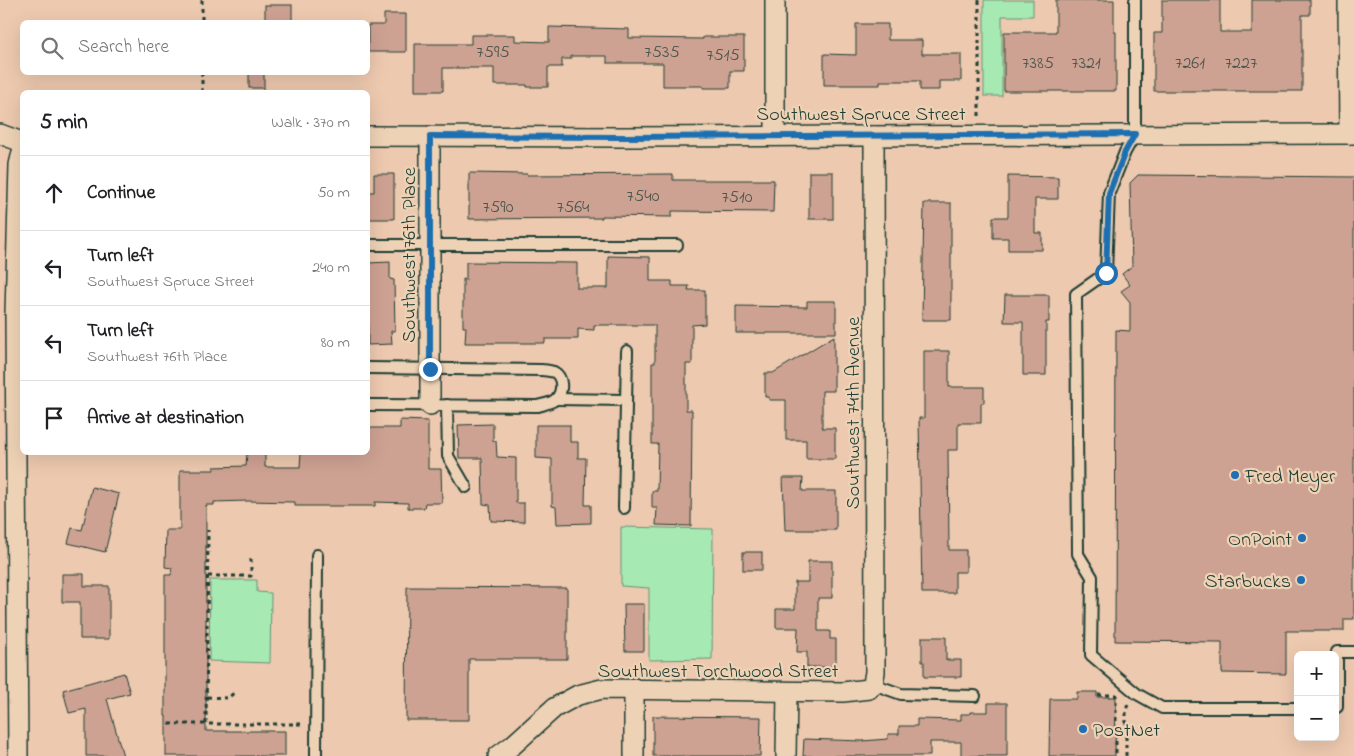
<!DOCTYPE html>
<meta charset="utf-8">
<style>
:root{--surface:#fff;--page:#f2f2f2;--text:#202124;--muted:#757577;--line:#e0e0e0}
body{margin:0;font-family:"Indie Flower",sans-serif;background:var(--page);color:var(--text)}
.controls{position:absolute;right:15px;bottom:15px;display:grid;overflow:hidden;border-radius:8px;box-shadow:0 5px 20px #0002}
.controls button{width:45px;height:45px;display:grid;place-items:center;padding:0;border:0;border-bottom:1px solid var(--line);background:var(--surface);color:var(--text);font:25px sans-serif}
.stop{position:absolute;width:15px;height:15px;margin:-11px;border:4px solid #1f6fb2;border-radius:50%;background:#fff}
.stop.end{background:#1f6fb2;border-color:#fff;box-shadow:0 1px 5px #0008}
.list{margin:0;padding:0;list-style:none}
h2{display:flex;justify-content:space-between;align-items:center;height:65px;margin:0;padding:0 20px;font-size:21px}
h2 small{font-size:16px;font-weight:400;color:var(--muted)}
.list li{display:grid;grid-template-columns:32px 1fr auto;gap:15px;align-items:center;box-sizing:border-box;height:75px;padding:0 20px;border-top:1px solid var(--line)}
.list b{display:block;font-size:19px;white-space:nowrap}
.list p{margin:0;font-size:16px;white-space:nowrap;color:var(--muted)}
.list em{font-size:16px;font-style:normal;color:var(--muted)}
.icon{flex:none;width:28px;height:28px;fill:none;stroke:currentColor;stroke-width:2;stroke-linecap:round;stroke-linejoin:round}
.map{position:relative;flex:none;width:1354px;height:756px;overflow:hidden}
.search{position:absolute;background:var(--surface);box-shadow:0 5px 20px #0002;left:20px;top:20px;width:350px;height:55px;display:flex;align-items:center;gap:12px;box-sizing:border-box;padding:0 18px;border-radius:8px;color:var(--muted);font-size:19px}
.panel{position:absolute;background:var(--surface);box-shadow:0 5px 20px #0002;left:20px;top:90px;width:350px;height:365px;border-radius:8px}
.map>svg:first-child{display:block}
.green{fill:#a7e9b3;stroke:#639374}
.building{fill:#cea293;stroke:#1f3d34}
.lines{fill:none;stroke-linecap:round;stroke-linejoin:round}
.lane-casing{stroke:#1f3d34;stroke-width:14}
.street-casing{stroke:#1f3d34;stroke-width:22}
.path{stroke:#1f3d34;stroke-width:3;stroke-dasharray:4 4;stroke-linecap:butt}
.lane{stroke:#eed2b5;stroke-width:10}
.street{stroke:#eed2b5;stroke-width:19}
.route{stroke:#1f6fb2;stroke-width:6}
.poi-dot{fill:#1f6fb2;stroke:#eed2b5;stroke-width:2}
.labels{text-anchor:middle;stroke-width:4.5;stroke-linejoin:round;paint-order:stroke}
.number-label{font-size:18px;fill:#4b564c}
.street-label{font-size:20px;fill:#1f3d34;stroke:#eed2b5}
.poi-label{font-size:20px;fill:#1f3d34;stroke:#eed2b5;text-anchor:start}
</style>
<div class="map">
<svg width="1354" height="756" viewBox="0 0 1354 756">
<rect width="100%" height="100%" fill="#edc9af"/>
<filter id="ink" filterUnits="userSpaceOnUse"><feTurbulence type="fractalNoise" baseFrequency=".02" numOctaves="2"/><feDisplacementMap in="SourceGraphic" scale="10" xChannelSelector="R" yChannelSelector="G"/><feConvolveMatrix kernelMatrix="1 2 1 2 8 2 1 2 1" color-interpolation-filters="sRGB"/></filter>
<g filter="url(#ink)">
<g class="green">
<polygon points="984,0 1033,0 1033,16 1002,16 1002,96 984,96"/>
<polygon points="621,527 713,529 712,659 649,660 649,588 621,586"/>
<polygon points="210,580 257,580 257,592 271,593 270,663 209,661"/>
</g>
<g class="building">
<polygon points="1056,0 1114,0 1114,32 1116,32 1116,91 1004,91 1004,32 1056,32"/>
<polygon points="1162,0 1220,0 1220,32 1252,32 1252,0 1310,0 1310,15 1302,15 1302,91 1154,91 1154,33 1162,33"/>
<rect x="265" y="5" width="27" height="17"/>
<polygon points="384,14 406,14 406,52 368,52 368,25 384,25"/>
<polygon points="856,24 888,24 888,40 922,40 922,54 961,54 961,81 939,81 939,90 920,90 920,81 880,81 880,85 824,85 824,54 856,55"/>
<polygon points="549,27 629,29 629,38 703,39 703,37 744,37 744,71 730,71 730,88 703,88 703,86 663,86 663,63 607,63 607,56 571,56 571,59 562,59 562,67 548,67 548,87 527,87 527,85 494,85 494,68 443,68 443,91 415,91 415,44 471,44 471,35 515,35 515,41 549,42"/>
<rect x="249" y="72" width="15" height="16"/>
<rect x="809" y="172" width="24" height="47"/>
<polygon points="469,173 527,174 527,175 673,174 673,180 774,180 773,212 672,211 672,217 602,216 602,218 469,219"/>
<polygon points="374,174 394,174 394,219 368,219 368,192 374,192"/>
<polygon points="1138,175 1354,177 1354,619 1344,619 1344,631 1286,631 1286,674 1222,673 1222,642 1115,641 1116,330 1130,331 1130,302 1121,291 1130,285 1122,274 1132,266 1130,183"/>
<polygon points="1008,176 1058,177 1058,199 1035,199 1035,233 1042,233 1042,250 1008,250 1008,238 993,238 993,217 1008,217"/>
<polygon points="924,203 951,203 951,320 922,320"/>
<polygon points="608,256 650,257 650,281 672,281 672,286 689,286 688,290 705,290 705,324 692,325 692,364 686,364 686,410 692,410 691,526 656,525 657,508 652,508 652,491 657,491 658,444 652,444 652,363 655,363 655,325 594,325 594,330 578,329 578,339 545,339 545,343 465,343 466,327 463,327 463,279 466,280 466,262 577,263 577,288 608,288"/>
<polygon points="390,262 390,279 394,280 395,331 391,331 392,344 368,345 368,263"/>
<polygon points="1005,295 1049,295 1049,322 1046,322 1046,375 1023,375 1023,322 1004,322"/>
<polygon points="807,301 836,301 836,333 736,333 736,306 807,307"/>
<polygon points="834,336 834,391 822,391 822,428 835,428 835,459 806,459 806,440 786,440 786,400 769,400 769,397 765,397 765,373 773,373"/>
<polygon points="924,351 949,351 949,387 984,387 984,403 981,403 981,423 958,423 958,450 948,450 949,550 966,550 966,572 955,572 955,593 922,593 919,418 924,418"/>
<polygon points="400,420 428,421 428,469 441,469 442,503 425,503 424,508 408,508 408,503 375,502 375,506 295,506 295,502 247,501 214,502 214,505 206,505 206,731 285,731 285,756 166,756 166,716 165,716 165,575 171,575 172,568 165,567 166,530 180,530 180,470 214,470 214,467 246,466 247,452 265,452 265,467 300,467 301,452 369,452 369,428 400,428"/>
<polygon points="493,424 493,441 496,441 497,457 516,458 516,503 524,503 524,522 491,521 490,505 483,504 482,458 459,458 458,425"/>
<polygon points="536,425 570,425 570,442 578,442 578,458 586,458 585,505 591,505 591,523 557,524 556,507 552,506 552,459 536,458"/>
<polygon points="783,478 803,478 802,491 836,491 836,530 785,530"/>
<polygon points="92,487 119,494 105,552 68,543 72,528 82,530"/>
<rect x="743" y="552" width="19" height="18"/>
<polygon points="808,561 832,561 832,598 818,598 818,631 830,631 830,639 836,639 836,667 807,667 807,652 797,652 798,628 776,628 776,609 795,609 795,582 808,582"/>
<polygon points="62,574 84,574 84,586 109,586 109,639 80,639 80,602 62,602"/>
<polygon points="407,587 567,588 567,659 469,659 469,720 406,720"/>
<polygon points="624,604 644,604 644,651 625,651"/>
<polygon points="922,637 946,637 946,660 961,660 961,677 924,677 924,662 922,662"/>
<polygon points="124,673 130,693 107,699 123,756 86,756 86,709 69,713 63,690"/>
<polygon points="1077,692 1097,692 1097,697 1116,697 1115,756 1049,756 1050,699 1077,699"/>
<polygon points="988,703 1007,703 1007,756 961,756 961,742 930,742 930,756 803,756 804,739 862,741 888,739 888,734 899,734 899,726 917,726 917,719 961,720 961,714 970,714 970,712 988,712"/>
<polygon points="653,716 761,717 760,756 653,756"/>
</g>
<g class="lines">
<defs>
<g id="lane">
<polyline points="1135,0 1135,134 1125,152 1109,193 1106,273 1076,294 1078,554 1092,577 1091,655 1137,694 1162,708 1298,708"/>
<polyline points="368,245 677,245"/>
<path d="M368 368 541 370C545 370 550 371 554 372 563 377 563 391 557 398 553 403 544 404 538 406L368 405"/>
<polyline points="556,399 626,400"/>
<polyline points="447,405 448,456 466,487"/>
<polyline points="624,508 627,351"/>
<polyline points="873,684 901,694 975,696"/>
<polyline points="1335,707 1337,707 1337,652 1354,652"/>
<polyline points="316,756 317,555"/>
</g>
<g id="street">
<polyline points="1348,0 1349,134"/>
<polyline points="0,134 22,142"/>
<polyline points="368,136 621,137 1354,134"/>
<polyline points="430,136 430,405"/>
<polyline points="775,136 775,0"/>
<polyline points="634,688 634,756"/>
<polyline points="18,756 15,314 19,165 22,152"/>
<polyline points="498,756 513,745 554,708 578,695 602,689 843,692 869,689 873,684 875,672 874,136"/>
<polyline points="786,756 787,692"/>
</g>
</defs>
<use href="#lane" class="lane-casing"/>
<use href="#street" class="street-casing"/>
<g class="path">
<polyline points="202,0 202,22"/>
<polyline points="979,0 979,117"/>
<polyline points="202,72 202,92"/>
<polyline points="208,576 251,576 251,555"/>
<polyline points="1098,695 1116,695 1116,756"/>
<polyline points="207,697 228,698 235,692"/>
<polyline points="169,724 301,724"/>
<polyline points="206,724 208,530"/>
<polyline points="1126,756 1126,709 1128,705"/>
</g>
<use href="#lane" class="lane"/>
<use href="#street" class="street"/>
</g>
</g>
<g class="lines" filter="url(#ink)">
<polyline class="route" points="430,369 430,136 621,137 1135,134 1125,152 1109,193 1106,273"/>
</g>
<g class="poi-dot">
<circle cx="1235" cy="475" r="5"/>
<circle cx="1302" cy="538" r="5"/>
<circle cx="1301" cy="580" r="5"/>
<circle cx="1083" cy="729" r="5"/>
</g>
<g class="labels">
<g class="number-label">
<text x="493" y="57">7595</text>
<text x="662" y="57">7535</text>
<text x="723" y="60">7515</text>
<text x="1038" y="68">7385</text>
<text x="1086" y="68">7321</text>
<text x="1190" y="68">7261</text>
<text x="1241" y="68">7227</text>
<text x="643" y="201">7540</text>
<text x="737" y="202">7510</text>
<text x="498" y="212">7590</text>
<text x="573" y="212">7564</text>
</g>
<g class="street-label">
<text x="861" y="120">Southwest Spruce Street</text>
<text transform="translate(408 255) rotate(-90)" y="7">Southwest 76th Place</text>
<text transform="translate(852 413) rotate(-90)" y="7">Southwest 74th Avenue</text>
<text x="718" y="677">Southwest Torchwood Street</text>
</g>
<g class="poi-label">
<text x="1245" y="482">Fred Meyer</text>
<text x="1292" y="545" text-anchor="end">OnPoint</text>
<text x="1291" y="587" text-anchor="end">Starbucks</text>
<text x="1093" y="736">PostNet</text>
</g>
</g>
</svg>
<div class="controls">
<button>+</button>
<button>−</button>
</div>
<div class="stop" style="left:1106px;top:273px"></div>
<div class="stop end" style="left:430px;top:369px"></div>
<div class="search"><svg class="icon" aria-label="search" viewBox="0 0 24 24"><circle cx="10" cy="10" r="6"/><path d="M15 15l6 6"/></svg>Search here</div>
<section class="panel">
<h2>5 min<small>Walk · 370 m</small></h2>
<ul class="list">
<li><svg class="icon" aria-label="ahead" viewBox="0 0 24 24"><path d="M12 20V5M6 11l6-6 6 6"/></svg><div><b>Continue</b></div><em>50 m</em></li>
<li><svg class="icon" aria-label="left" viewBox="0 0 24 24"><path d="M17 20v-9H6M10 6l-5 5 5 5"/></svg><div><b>Turn left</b><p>Southwest Spruce Street</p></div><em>240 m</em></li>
<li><svg class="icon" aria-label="left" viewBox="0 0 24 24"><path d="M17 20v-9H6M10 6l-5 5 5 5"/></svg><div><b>Turn left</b><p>Southwest 76th Place</p></div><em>80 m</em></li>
<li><svg class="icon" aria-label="arrive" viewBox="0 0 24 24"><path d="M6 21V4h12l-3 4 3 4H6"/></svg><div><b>Arrive at destination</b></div></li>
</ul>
</section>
</div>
